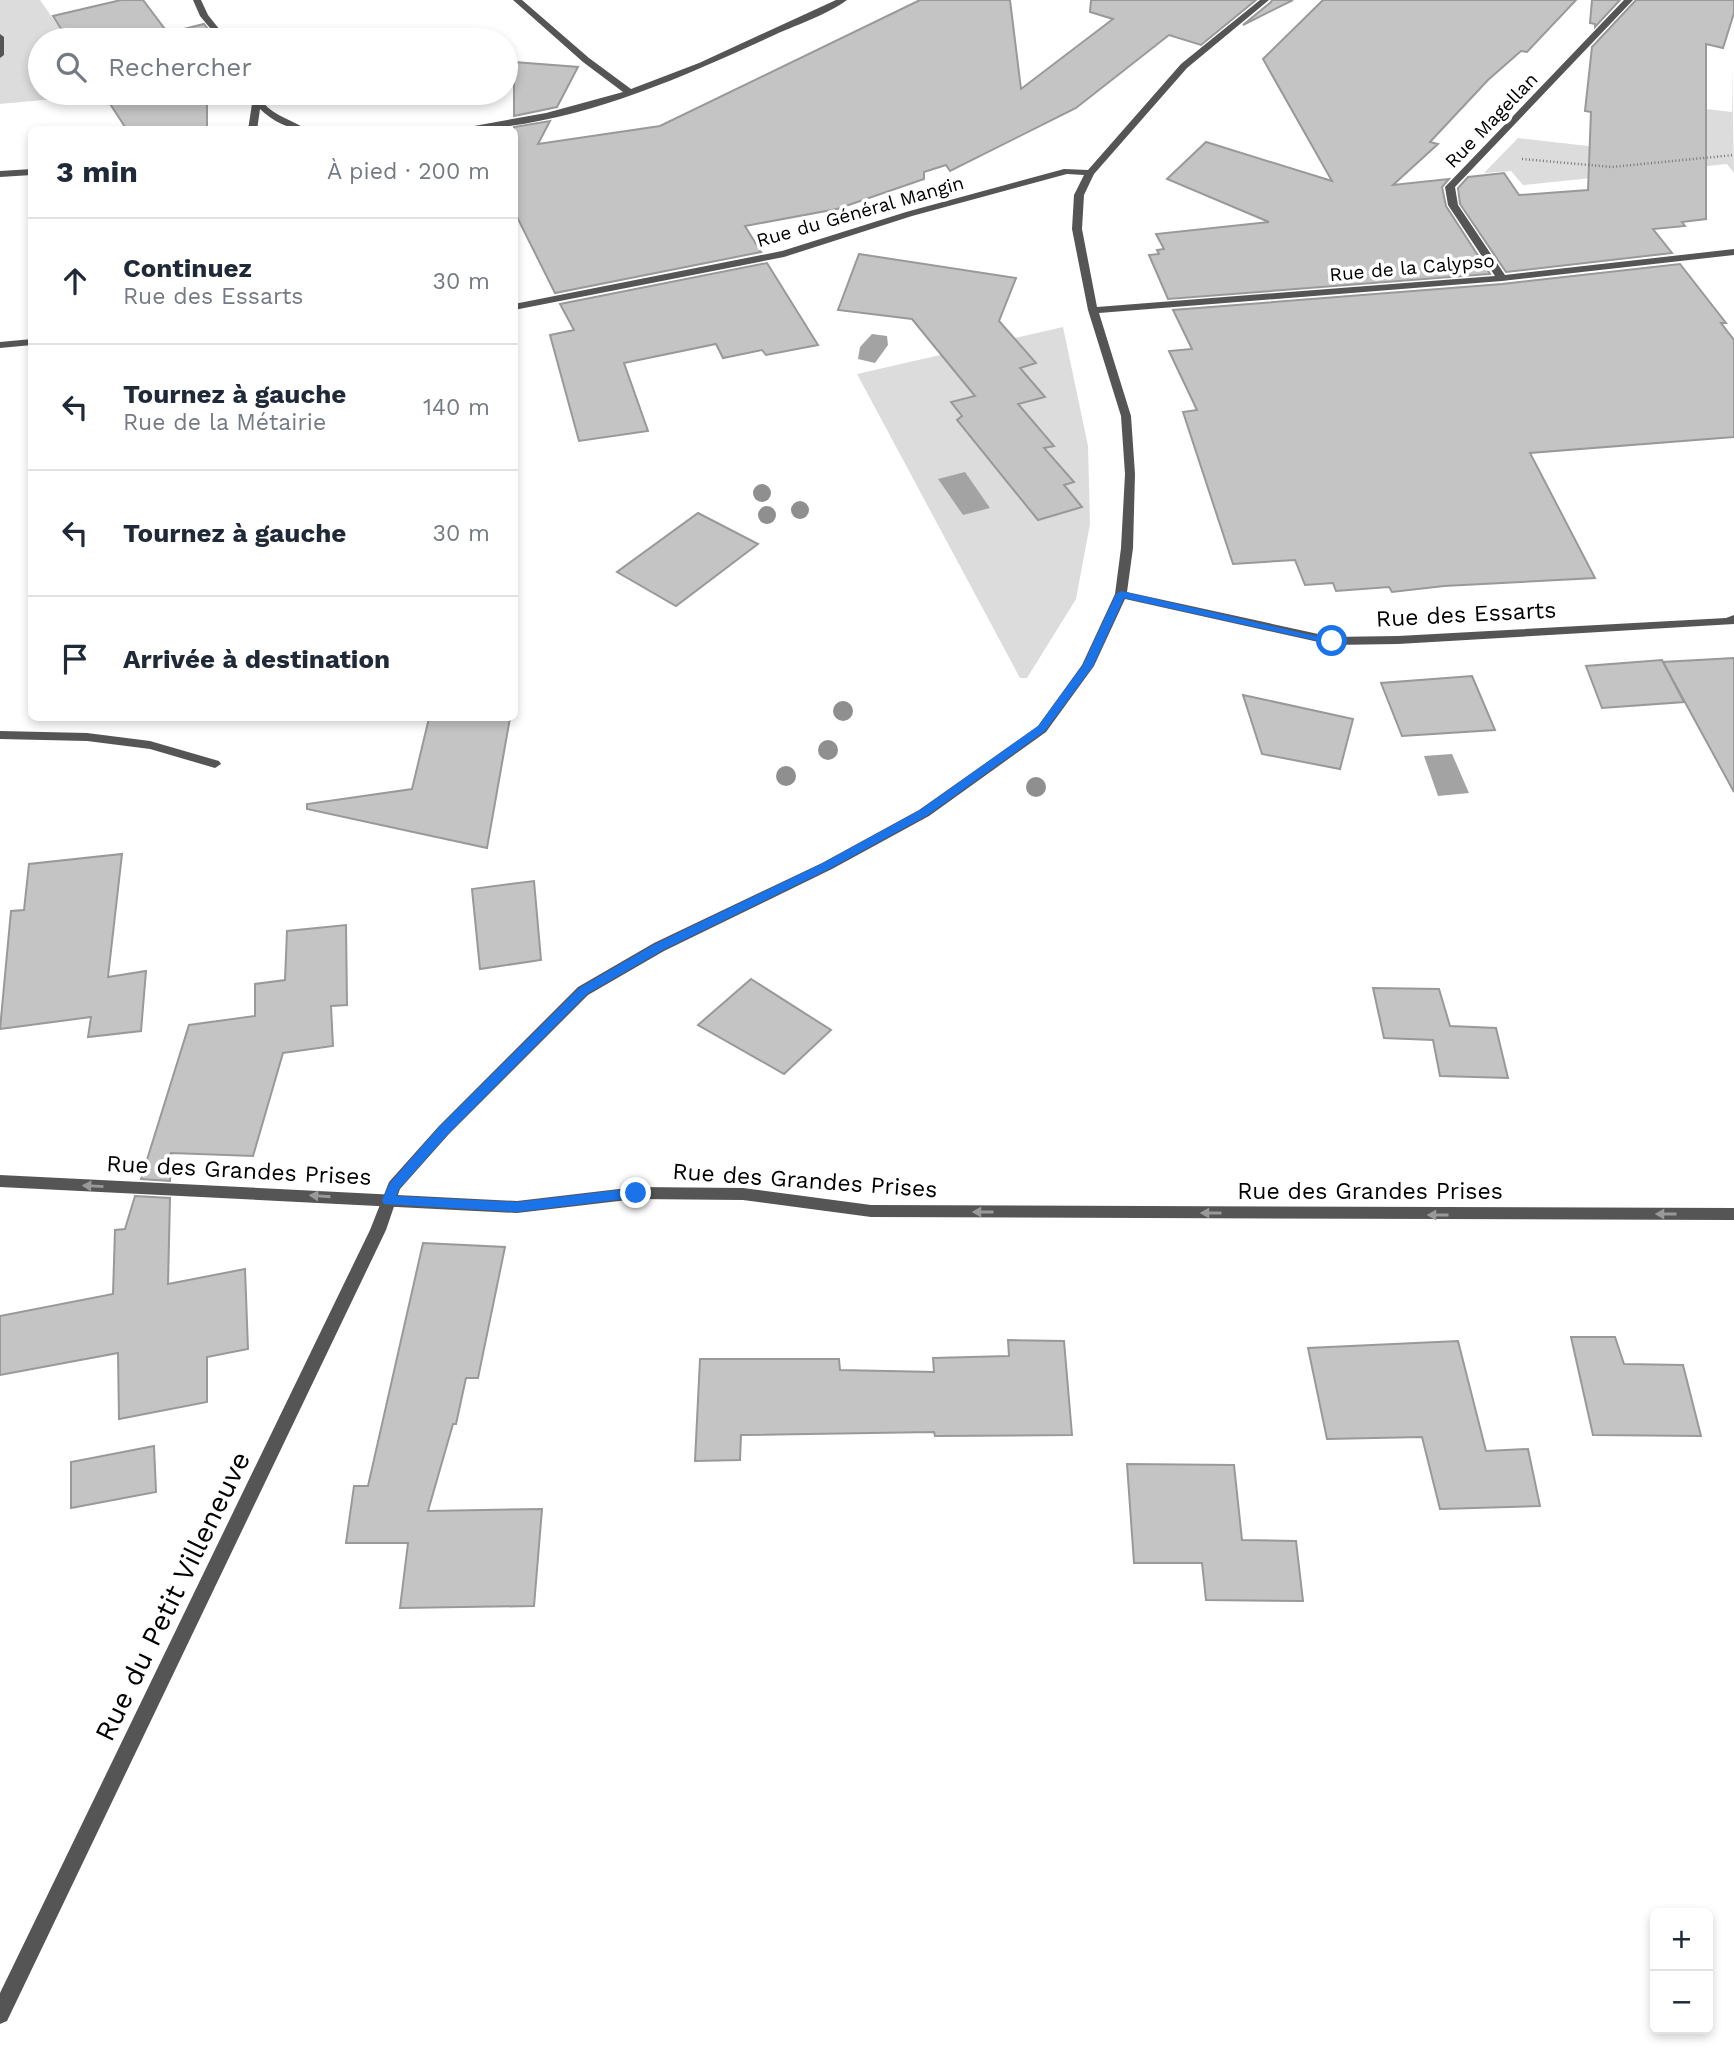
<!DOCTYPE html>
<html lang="fr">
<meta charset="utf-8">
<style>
:root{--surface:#fff;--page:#f2f2f3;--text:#1f2937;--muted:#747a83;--line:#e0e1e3}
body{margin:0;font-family:"Work Sans",sans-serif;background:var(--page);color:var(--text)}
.controls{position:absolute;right:21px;bottom:21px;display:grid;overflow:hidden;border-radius:10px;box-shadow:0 4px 10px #0003}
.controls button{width:63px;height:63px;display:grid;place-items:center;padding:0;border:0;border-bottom:2px solid var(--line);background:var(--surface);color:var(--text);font:35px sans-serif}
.stop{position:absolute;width:21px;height:21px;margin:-16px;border:5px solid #1a73e8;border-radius:50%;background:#fff}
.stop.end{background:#1a73e8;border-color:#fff;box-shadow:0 2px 7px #0008}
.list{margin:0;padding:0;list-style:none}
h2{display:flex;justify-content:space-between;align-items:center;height:91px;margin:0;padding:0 28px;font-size:30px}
h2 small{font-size:23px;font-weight:400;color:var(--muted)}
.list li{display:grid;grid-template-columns:46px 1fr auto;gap:21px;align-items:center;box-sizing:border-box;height:126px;padding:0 28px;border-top:2px solid var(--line)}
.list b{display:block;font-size:26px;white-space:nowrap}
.list p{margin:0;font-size:23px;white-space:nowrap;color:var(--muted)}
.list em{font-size:23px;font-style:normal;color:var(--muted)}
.icon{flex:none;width:38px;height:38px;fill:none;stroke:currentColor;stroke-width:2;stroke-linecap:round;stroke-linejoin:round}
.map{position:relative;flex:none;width:1734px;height:2055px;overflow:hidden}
.search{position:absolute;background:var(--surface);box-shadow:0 4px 10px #0003;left:28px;top:28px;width:490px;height:77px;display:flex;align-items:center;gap:18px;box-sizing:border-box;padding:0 24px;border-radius:38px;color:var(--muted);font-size:26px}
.panel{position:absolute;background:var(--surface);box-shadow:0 4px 10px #0003;left:28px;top:126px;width:490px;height:595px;border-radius:10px}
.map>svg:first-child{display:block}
.green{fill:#dcdcdc}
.water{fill:#a3a3a3}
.building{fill:#c4c4c4;stroke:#999;stroke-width:2}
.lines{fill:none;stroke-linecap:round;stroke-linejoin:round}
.path{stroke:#777;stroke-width:2.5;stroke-dasharray:1 2.5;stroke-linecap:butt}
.service{fill:#555;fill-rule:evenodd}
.minor{fill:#555;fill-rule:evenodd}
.tertiary{fill:#555;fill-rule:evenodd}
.tree{fill:#8f8f8f}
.oneway{fill:#999}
.route{fill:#1a73e8}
.labels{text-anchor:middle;stroke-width:7;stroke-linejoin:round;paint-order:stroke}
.far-street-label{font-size:19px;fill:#000;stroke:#fff}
.street-label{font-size:23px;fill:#000;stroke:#fff}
.near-street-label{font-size:28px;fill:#000;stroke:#fff}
</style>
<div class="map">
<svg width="1734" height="2055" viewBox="0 0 1734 2055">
<rect width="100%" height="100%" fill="#fff"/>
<g class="green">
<polygon points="0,0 40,0 68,40 40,40 40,93 88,93 86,96 0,104"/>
<polygon points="1732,64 1734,173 1727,164 1523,185 1511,171 1484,173 1518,138 1668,155 1705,150 1706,109 1732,112"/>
<polygon points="1063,327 1088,446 1090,524 1076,599 1027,678 1020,678 857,374"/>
</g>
<g class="water">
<polygon points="872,334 887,336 888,345 875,363 858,359 860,347"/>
<polygon points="965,472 990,508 963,515 938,479"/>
<polygon points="1452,754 1469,793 1438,796 1424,756"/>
</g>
<g class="building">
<polygon points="121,0 143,0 168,33 204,24 208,29 208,40 68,40 53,16"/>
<polygon points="920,0 1010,0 1021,89 1113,19 1090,12 1091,0 1256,0 1201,45 1169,35 1076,108 950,171 946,165 924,172 924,179 837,209 745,226 761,252 555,293 514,211 514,127 550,121 538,144 660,126"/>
<polygon points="1272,0 1293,0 1243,25 1271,2"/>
<polygon points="1323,0 1576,0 1527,52 1521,51 1488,80 1430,142 1438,144 1393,185 1449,179 1442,187 1446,206 1490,274 1168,299 1149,255 1159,254 1157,250 1164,249 1156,234 1269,222 1167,179 1206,142 1332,181 1263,59"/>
<polygon points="1592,0 1620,0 1595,27 1595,24 1590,23"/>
<polygon points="1636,0 1734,0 1734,13 1723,48 1706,44 1706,219 1682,222 1685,226 1653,229 1672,253 1506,272 1460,204 1458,188 1468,177 1504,173 1519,195 1588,190 1591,112 1585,111 1592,47"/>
<polygon points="514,62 578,67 557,107 514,116"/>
<polygon points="103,93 207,93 207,127 127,130"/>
<polygon points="859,254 1016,278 999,321 1036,363 1020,368 1045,397 1018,404 1054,446 1044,448 1074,482 1064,485 1082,507 1038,520 957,420 962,416 951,402 975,396 912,319 838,310"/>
<polygon points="767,263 818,345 766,355 762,350 723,358 716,344 624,363 648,431 579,441 550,335 574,330 560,304"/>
<polygon points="1680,264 1726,323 1721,323 1734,340 1734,437 1530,453 1595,578 1444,586 1392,592 1389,587 1336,591 1333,583 1305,585 1295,560 1233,564 1183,412 1197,410 1169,351 1192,349 1173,310 1502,284"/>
<polygon points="698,513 758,544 676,606 617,572"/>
<polygon points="1734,658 1734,792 1663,662"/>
<polygon points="1662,660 1684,702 1602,708 1586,666"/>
<polygon points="1472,676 1495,730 1402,736 1381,683"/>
<polygon points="1243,695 1353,719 1340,769 1262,754"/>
<polygon points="429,718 510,718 487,848 307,809 307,804 412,789"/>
<polygon points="122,854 108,977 146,971 141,1031 88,1037 91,1017 0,1029 11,911 24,910 29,864"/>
<polygon points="534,881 541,960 480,969 472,889"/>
<polygon points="346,925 347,1005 331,1006 333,1046 283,1053 253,1156 171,1153 170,1181 141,1179 189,1025 255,1016 255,984 285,980 287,931"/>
<polygon points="751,979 831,1030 784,1074 698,1025"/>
<polygon points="1373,988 1439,989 1450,1026 1496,1028 1508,1078 1440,1076 1433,1040 1384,1038"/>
<polygon points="135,1196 170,1198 168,1284 245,1269 248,1349 207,1357 207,1402 119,1419 118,1353 0,1375 0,1316 113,1294 115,1230 125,1229"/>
<polygon points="423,1243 505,1247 478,1378 466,1378 456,1424 453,1424 428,1511 542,1509 534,1606 400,1608 408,1543 346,1543 354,1486 368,1486"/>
<polygon points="1571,1337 1615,1337 1624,1364 1683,1365 1701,1436 1593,1435"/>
<polygon points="1008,1340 1064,1341 1072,1435 935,1436 934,1432 741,1435 740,1460 695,1461 700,1359 839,1359 840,1370 934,1372 933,1358 1009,1356"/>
<polygon points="1458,1341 1486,1451 1528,1449 1540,1506 1440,1509 1422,1437 1327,1439 1308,1348"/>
<polygon points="154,1446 156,1492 71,1508 71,1462"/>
<polygon points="1127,1464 1234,1465 1242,1540 1296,1541 1303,1601 1206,1600 1202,1563 1134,1563"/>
</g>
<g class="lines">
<polyline class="path" points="1522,159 1612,167 1734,155"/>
<polygon class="service" points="0,34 4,37 4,55 0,58"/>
<g class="minor">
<polygon points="193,0 201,0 208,15 228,40 220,40 200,16"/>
<path d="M513 0H522L589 58 631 89 699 63 836 0H847C827 15 793 26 770 37 670 83 563 130 452 130L546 113 623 92 583 62Z"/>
<polygon points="1260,0 1269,0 1187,68 1094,174 1084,195 1082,229 1097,307 1495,276 1448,205 1445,187 1624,0 1633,0 1455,187 1458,205 1505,275 1734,249 1734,255 1502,281 1099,313 1131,416 1135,474 1133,548 1127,592 1332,637 1398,636 1726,618 1734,615 1734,624 1398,644 1332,645 1125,599 1094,666 1046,732 929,816 832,869 664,951 588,995 449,1134 400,1189 386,1230 7,2021 0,2024 0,1993 370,1230 389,1182 439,1126 578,987 654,943 822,863 919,810 1038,726 1082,665 1115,594 1121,548 1125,474 1121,416 1088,310 1072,229 1074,195 1084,175 1067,174 912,216 784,257 514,310 514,304 782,251 906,212 1064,169 1088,170 1181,64"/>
<path d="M257 94 260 95C265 114 292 119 307 130 290 130 272 121 260 109L257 130H248L253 97Z"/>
<polygon points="32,169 32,175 0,177 0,171"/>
<polygon points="32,339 32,345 0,348 0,342"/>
<polygon points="0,731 87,733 150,741 219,761 221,764 215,768 150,749 87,741 0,739"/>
</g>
<polygon class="tertiary" points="0,1175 517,1201 636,1187 743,1188 871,1205 1734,1208 1734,1220 871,1217 743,1200 636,1199 517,1213 0,1187"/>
</g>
<g class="tree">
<circle cx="762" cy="493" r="9"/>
<circle cx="800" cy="510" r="9"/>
<circle cx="767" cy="515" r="9"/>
<circle cx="843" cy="711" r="10"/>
<circle cx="828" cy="750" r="10"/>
<circle cx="786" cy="776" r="10"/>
<circle cx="1036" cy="787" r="10"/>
</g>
<defs><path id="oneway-solid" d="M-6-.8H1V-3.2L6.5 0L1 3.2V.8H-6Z" transform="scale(1.75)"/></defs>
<g class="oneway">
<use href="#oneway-solid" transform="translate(93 1186) rotate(-177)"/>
<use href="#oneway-solid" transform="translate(320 1196) rotate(-176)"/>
<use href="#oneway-solid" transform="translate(983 1212) rotate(-180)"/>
<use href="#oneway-solid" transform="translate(1211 1213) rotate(-180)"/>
<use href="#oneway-solid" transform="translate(1666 1214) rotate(180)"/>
<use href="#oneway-solid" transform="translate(1438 1215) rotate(-180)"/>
</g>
<polygon class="route" points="1121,591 1337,641 1332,644 1124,598 1093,666 1045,731 928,815 831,868 663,950 587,994 448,1134 399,1189 396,1196 517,1202 636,1188 642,1193 640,1197 517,1212 384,1204 382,1200 390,1183 439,1127 579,988 655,944 823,863 920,810 1038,726 1083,665 1116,594"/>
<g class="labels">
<g class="far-street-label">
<text transform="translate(1491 120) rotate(-46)" y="7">Rue Magellan</text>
<text transform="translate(860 211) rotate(-16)" y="7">Rue du Général Mangin</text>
<text transform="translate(1412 267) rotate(-5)" y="7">Rue de la Calypso</text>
</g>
<g class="street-label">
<text transform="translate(1466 614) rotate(-3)" y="8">Rue des Essarts</text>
<text transform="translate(239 1170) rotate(3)" y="8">Rue des Grandes Prises</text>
<text transform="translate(805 1180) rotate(4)" y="8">Rue des Grandes Prises</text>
<text x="1370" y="1199">Rue des Grandes Prises</text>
</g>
<g class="near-street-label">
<text transform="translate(172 1596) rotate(-64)" y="10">Rue du Petit Villeneuve</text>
</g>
</g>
</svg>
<div class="controls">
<button>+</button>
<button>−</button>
</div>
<div class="stop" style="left:1332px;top:641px"></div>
<div class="stop end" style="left:636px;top:1193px"></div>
<div class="search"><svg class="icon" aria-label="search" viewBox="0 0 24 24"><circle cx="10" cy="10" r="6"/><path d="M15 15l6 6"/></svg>Rechercher</div>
<section class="panel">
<h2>3 min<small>À pied · 200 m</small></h2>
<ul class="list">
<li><svg class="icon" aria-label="ahead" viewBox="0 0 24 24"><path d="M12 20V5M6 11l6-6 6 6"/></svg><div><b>Continuez</b><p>Rue des Essarts</p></div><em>30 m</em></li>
<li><svg class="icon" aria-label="left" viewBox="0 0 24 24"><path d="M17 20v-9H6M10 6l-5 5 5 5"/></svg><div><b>Tournez à gauche</b><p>Rue de la Métairie</p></div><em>140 m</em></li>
<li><svg class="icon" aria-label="left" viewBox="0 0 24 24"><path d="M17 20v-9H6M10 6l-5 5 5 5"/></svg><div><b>Tournez à gauche</b></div><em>30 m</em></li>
<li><svg class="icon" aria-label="arrive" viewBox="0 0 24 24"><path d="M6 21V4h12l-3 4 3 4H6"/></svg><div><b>Arrivée à destination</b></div></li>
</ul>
</section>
</div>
